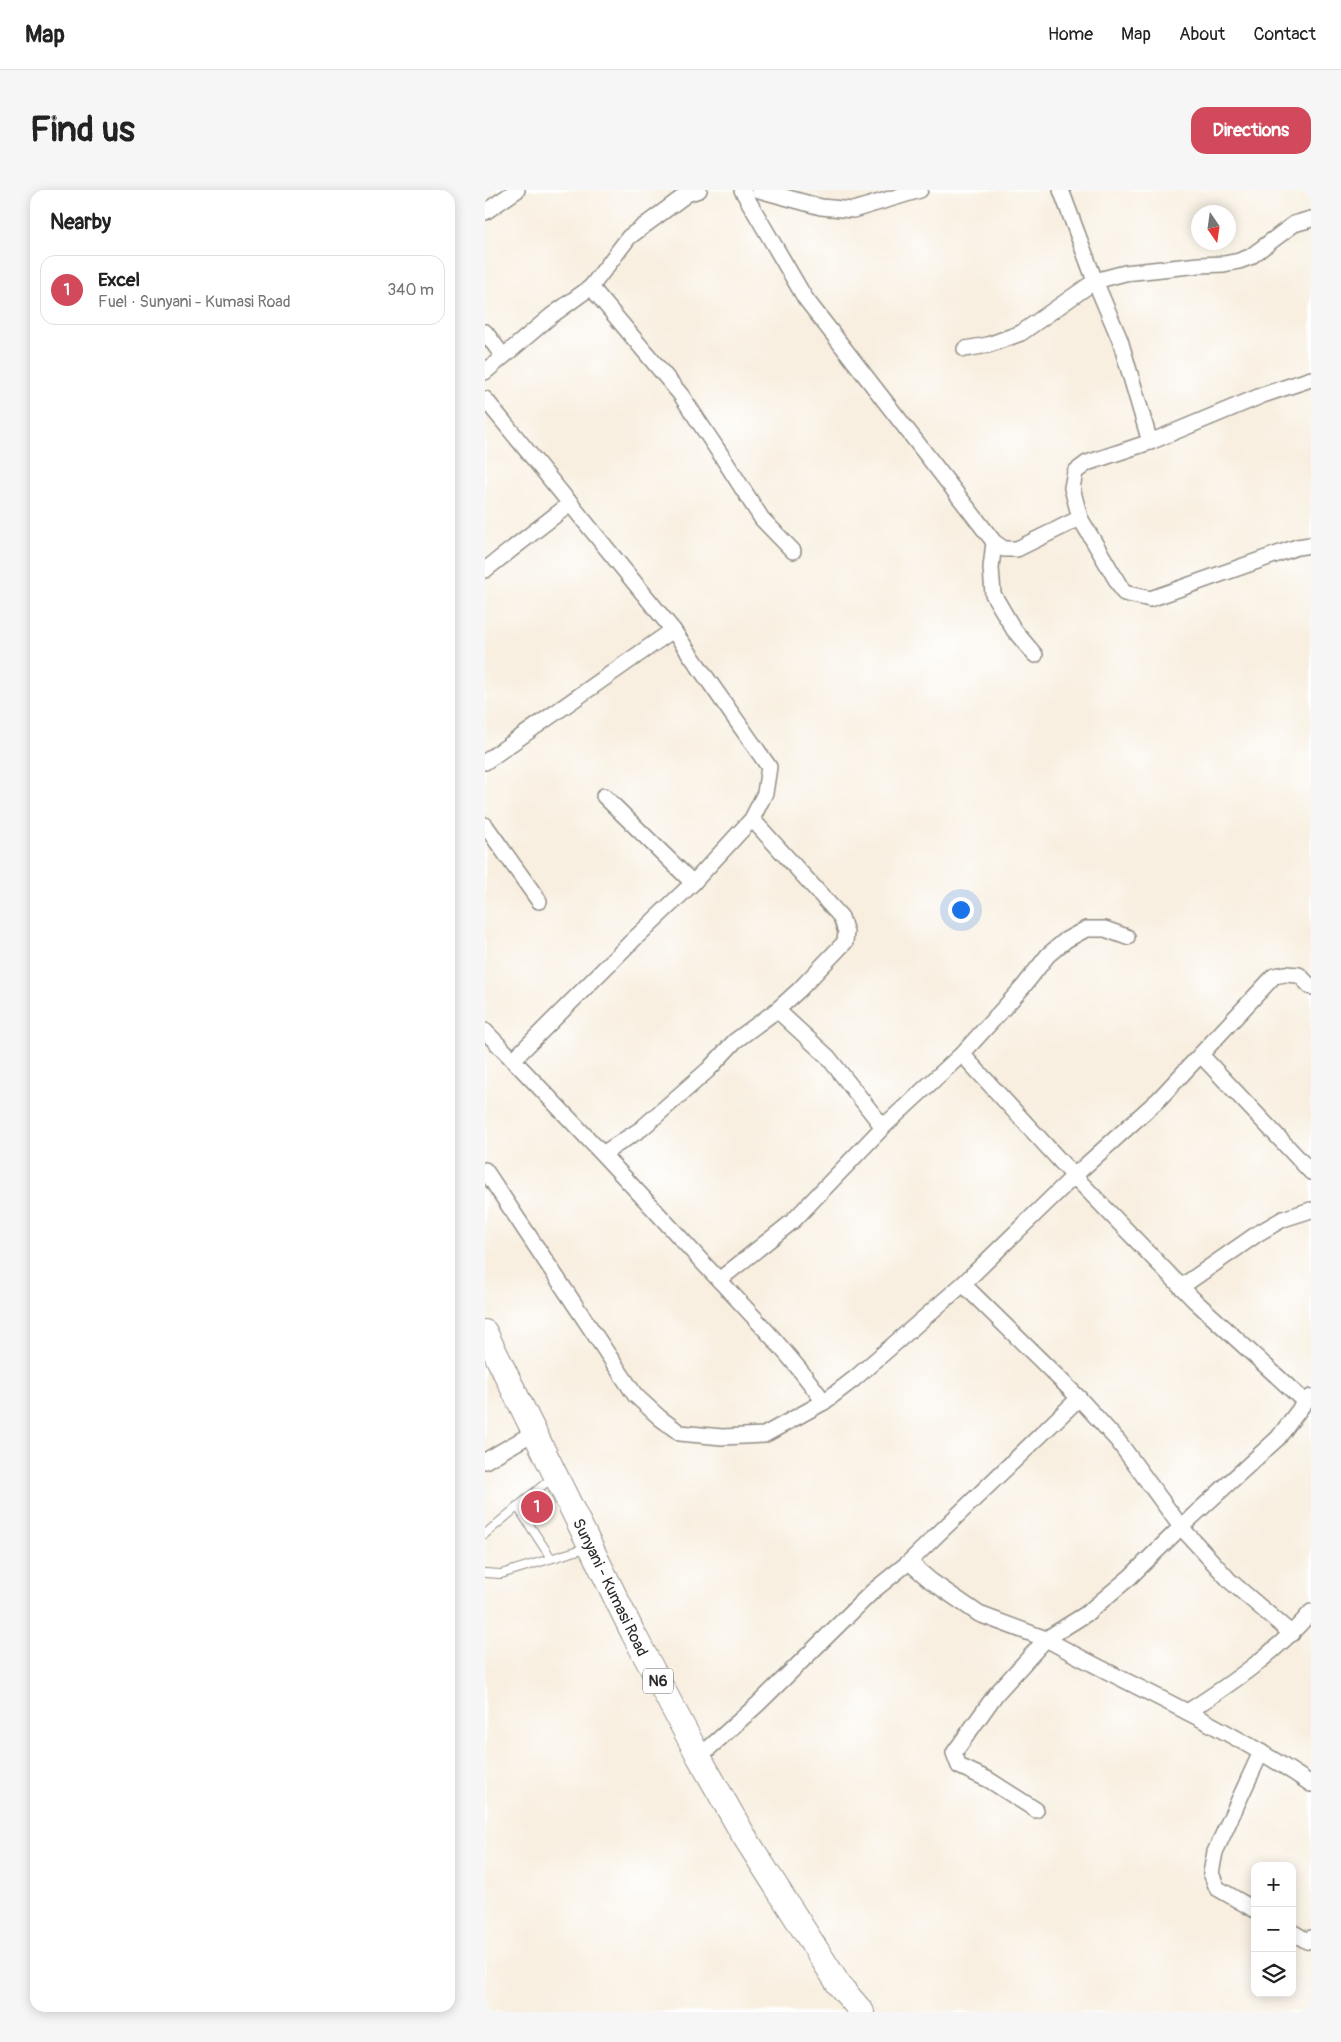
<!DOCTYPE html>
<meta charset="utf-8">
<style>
:root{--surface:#fff;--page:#f6f6f6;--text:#222;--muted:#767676;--line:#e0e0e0;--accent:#d1495b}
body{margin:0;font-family:Pangolin,sans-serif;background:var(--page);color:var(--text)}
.controls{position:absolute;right:15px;bottom:15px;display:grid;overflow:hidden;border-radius:10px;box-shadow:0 2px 12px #0003}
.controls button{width:45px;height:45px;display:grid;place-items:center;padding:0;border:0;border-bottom:1px solid var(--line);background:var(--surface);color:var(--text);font:25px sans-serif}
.compass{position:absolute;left:706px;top:15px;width:45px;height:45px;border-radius:50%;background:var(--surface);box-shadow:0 2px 12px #0003;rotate:167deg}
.you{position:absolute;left:475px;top:719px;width:18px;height:18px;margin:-12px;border:4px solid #fff;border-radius:50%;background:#1a73e8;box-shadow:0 0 0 8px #1a73e833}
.badge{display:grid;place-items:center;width:32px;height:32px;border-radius:50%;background:var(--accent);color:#fff;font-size:16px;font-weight:700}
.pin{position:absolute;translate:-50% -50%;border:2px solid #fff;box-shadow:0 1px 5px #0006}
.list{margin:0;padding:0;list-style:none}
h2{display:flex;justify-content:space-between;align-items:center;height:65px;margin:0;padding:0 20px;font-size:21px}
h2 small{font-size:16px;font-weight:400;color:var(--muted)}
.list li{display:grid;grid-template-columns:32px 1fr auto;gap:15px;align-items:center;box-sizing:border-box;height:70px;margin:0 10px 10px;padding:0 10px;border:1px solid var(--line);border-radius:15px}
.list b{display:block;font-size:19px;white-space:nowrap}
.list p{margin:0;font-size:16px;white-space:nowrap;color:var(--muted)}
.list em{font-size:16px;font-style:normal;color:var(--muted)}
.icon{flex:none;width:28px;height:28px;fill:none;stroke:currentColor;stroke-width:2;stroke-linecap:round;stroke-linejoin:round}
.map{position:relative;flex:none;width:826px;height:1822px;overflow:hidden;border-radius:15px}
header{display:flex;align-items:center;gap:30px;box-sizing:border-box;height:70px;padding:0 25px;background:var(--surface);border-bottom:1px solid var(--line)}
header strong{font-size:24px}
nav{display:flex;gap:28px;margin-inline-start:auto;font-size:18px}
.intro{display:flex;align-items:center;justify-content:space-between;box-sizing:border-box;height:120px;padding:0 30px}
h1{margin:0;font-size:35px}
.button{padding:12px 22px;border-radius:15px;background:var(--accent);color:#fff;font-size:18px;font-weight:700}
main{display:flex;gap:30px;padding:0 30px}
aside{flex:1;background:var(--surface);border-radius:15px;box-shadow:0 2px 12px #0003}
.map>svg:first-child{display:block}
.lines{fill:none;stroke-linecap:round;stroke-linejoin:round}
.service-casing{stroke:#928d86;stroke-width:10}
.minor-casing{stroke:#928d86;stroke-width:18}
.primary-casing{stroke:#928d86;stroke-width:26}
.service{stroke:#fff;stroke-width:8}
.minor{stroke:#fff;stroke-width:15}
.primary{stroke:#fff;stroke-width:24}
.labels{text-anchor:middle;stroke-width:4;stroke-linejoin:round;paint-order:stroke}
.shield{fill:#fff;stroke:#6b6b6b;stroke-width:1}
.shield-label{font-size:15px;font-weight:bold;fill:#2b2b2b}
.street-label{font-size:16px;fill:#2b2b2b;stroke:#fff}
</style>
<header>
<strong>Map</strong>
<nav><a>Home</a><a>Map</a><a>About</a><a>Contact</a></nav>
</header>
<div class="intro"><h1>Find us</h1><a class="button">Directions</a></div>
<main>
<aside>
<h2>Nearby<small></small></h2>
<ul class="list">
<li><span class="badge">1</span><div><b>Excel</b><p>Fuel · Sunyani - Kumasi Road</p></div><em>340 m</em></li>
</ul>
</aside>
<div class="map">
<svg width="826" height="1822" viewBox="0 0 826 1822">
<rect width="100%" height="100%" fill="#fff"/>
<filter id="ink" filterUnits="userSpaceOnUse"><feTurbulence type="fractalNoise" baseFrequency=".02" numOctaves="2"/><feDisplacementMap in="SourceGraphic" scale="10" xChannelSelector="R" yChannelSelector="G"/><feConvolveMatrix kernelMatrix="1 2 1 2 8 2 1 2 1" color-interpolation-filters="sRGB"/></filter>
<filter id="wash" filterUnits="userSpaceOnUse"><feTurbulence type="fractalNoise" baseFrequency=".0096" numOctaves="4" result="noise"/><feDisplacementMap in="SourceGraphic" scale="20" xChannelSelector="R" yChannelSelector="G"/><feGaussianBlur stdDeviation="1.12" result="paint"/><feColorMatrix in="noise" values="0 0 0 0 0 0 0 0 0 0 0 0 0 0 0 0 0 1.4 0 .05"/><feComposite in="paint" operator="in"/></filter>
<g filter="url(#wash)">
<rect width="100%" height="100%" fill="#f8efe0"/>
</g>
<g filter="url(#ink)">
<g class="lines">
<defs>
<g id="service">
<polyline points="32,1316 66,1368"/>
<polyline points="0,1344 69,1286"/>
<polyline points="0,1383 16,1384 104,1357"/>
</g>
<g id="minor">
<polyline points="257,0 320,108 509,352 519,359 532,359 595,328"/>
<polyline points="274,0 336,17 368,20 435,0"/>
<polyline points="576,0 610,91 635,150 665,252"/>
<polyline points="0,22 32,0"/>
<polyline points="106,97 196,205 236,265 277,329 308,361"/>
<polyline points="0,142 18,166"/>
<polyline points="480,159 503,155 536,143 610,91 640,83 714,75 739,74 754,71 765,67 809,34 826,29"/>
<polyline points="0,182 66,126 106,97 144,47 202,4 214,0"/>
<polyline points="826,189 778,205 665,252 602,273 590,282 587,298 595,328 639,403 665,409 812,357 826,355"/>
<polyline points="0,209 188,440 284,577 280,603 267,629 208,693 144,754 28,870"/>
<polyline points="509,352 506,378 508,404 529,440 550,465"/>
<polyline points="0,380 86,313"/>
<polyline points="0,572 188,440"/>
<polyline points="119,606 208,693"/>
<polyline points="267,629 356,727 361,742 360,752 314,800 292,820"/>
<polyline points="0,635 54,711"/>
<path d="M0 841C75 918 148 996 220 1075 261 1119 304 1162 339 1212L369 1189 478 1094"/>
<polyline points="477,864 589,986 709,1110 820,1212"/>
<polyline points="716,865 826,982"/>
<polyline points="119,963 156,939 223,880 250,851 292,820 343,867 398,937"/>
<polyline points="0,980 150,1205 175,1228 195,1243 237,1247 279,1245 339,1212"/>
<polyline points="234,1090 308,1031 398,937 477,864 538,797 563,765 581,750 601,739 620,739 642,747"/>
<polyline points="696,1097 772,1044 798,1029 826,1020"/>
<polyline points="0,1271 48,1243"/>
<polyline points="424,1372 446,1391 494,1424 561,1449 601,1424 645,1387 696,1337 633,1251 594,1208 478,1094 589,986 674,909 789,786 800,784 814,785 826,797"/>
<polyline points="807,1444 745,1391 696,1337 793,1248 820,1212 826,1207"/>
<path d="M702 1522C746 1494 792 1462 826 1422"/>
<polyline points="214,1567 273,1514 388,1401 424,1372 594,1208"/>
<path d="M551 1620 504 1590 474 1576 469 1563 511 1504 561 1449C649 1498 743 1537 826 1594"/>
<polyline points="770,1720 732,1698 726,1683 730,1662 776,1562"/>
<polyline points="807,1742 822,1751 826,1748"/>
</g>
<polyline id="primary" points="0,1142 148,1443 214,1567 259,1646 354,1795 377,1822"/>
</defs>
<use href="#service" class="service-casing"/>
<use href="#minor" class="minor-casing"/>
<use href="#primary" class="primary-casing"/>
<use href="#service" class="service"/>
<use href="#minor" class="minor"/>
<use href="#primary" class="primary"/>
</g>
</g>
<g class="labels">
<rect class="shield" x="158" y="1478.5" width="30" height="25" rx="4"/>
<g class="shield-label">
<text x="173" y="1496">N6</text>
</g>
<g class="street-label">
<text transform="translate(126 1397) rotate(64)" y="6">Sunyani - Kumasi Road</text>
</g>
</g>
</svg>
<div class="controls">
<button>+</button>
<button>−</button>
<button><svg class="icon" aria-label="layers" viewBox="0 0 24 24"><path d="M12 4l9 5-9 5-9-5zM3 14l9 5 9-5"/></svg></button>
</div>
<svg class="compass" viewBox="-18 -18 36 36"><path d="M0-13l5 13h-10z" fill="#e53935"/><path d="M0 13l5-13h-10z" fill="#767676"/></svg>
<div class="you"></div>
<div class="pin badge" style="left:52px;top:1317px">1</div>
</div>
</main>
